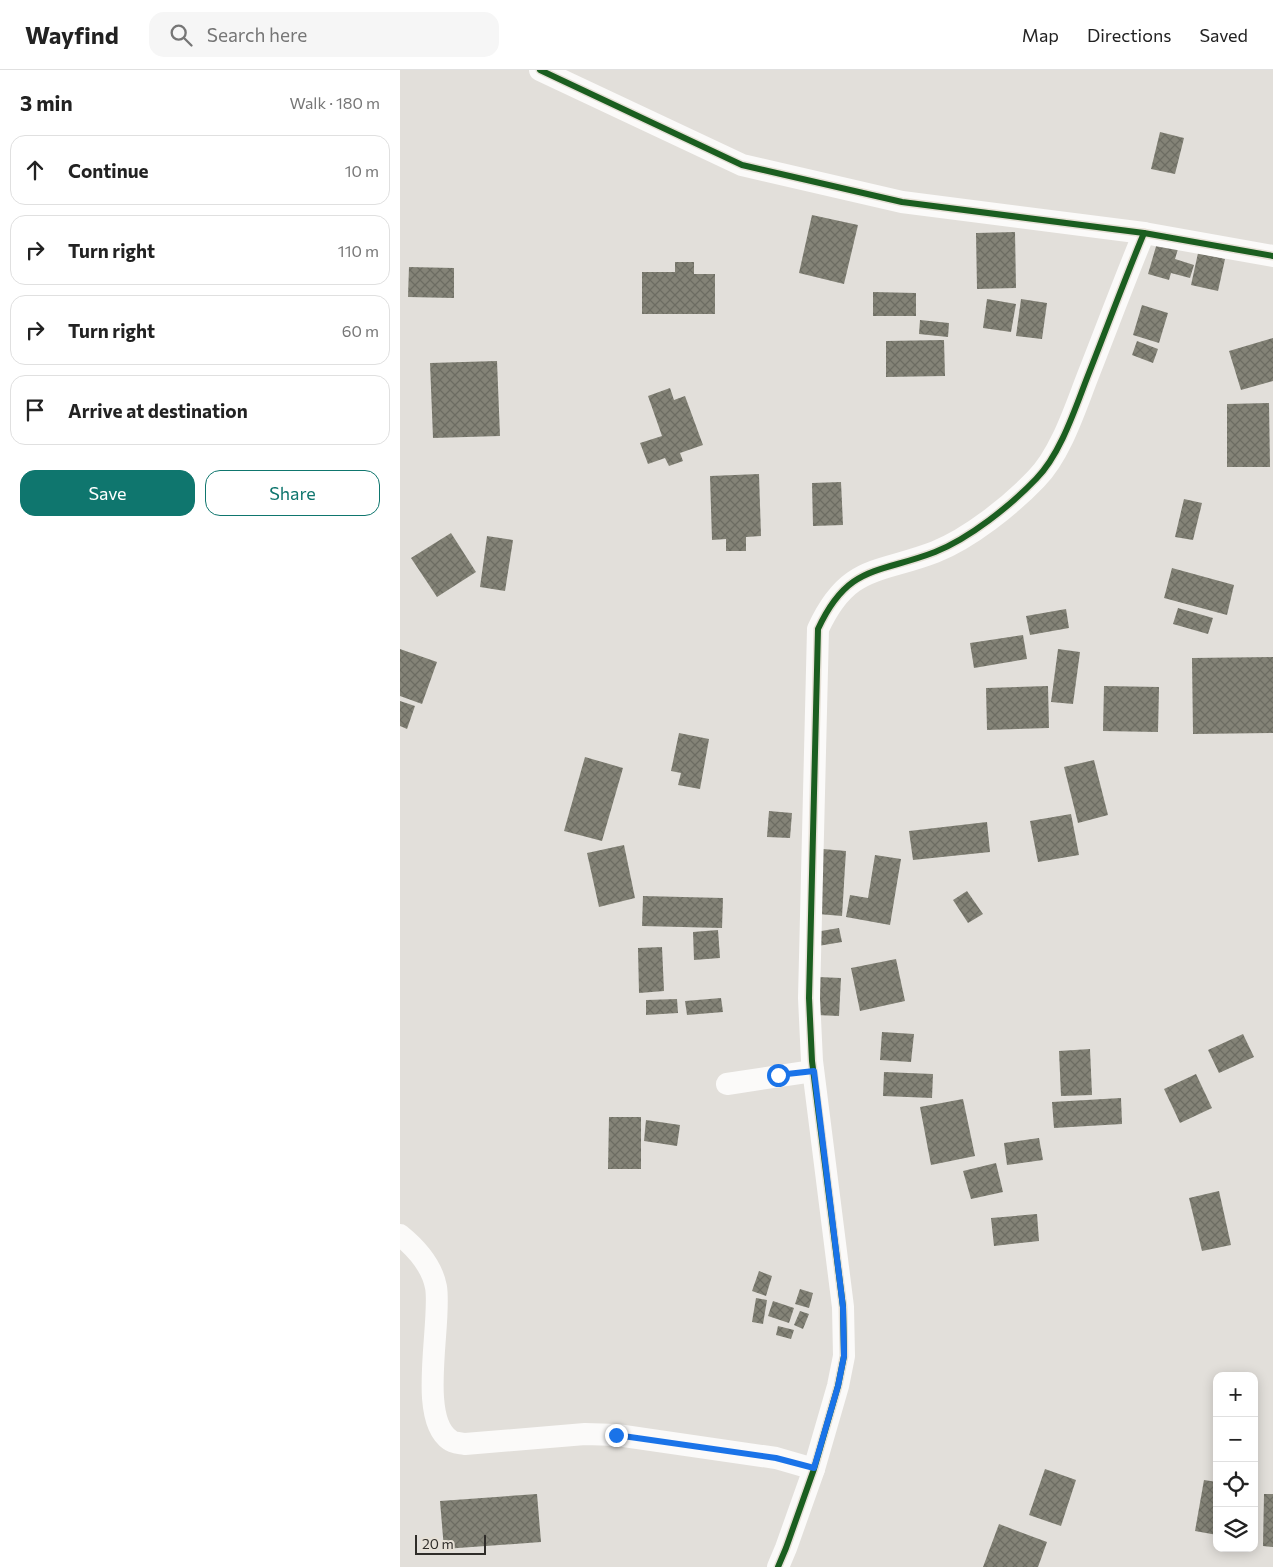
<!DOCTYPE html>
<meta charset="utf-8">
<style>
:root{--surface:#fff;--page:#f6f6f6;--text:#222;--muted:#767676;--line:#e0e0e0;--accent:#0f766e}
body{margin:0;font-family:Commissioner,sans-serif;background:var(--page);color:var(--text)}
.controls{position:absolute;right:15px;bottom:15px;display:grid;overflow:hidden;border-radius:10px;box-shadow:0 2px 12px #0003}
.controls button{width:45px;height:45px;display:grid;place-items:center;padding:0;border:0;border-bottom:1px solid var(--line);background:var(--surface);color:var(--text);font:25px sans-serif}
.scale{position:absolute;left:15px;bottom:12px;width:71px;box-sizing:border-box;padding-left:5px;border:2px solid #2f2d29;border-top:0;font-size:14px;line-height:18px;white-space:nowrap;color:#2f2d29;-webkit-text-stroke:4px #e6e0d6;paint-order:stroke}
.stop{position:absolute;width:15px;height:15px;margin:-11px;border:4px solid #1a73e8;border-radius:50%;background:#fff}
.stop.end{background:#1a73e8;border-color:#fff;box-shadow:0 1px 5px #0008}
.list{margin:0;padding:0;list-style:none}
h2{display:flex;justify-content:space-between;align-items:center;height:65px;margin:0;padding:0 20px;font-size:21px}
h2 small{font-size:16px;font-weight:400;color:var(--muted)}
.list li{display:grid;grid-template-columns:32px 1fr auto;gap:15px;align-items:center;box-sizing:border-box;height:70px;margin:0 10px 10px;padding:0 10px;border:1px solid var(--line);border-radius:15px}
.list b{display:block;font-size:19px;white-space:nowrap}
.list em{font-size:16px;font-style:normal;color:var(--muted)}
.actions{display:flex;gap:10px;padding:15px 20px}
.actions a{flex:1;padding:11px 0;border:1px solid var(--accent);border-radius:15px;text-align:center;font-size:18px;color:var(--accent)}
.actions .main{background:var(--accent);color:#fff}
.icon{flex:none;width:28px;height:28px;fill:none;stroke:currentColor;stroke-width:2;stroke-linecap:round;stroke-linejoin:round}
.map{position:relative;flex:none;width:873px;height:1497px;overflow:hidden}
header{display:flex;align-items:center;gap:30px;box-sizing:border-box;height:70px;padding:0 25px;background:var(--surface);border-bottom:1px solid var(--line)}
header strong{font-size:24px}
nav{display:flex;gap:28px;margin-inline-start:auto;font-size:18px}
.search{width:350px;height:45px;background:var(--page);display:flex;align-items:center;gap:12px;box-sizing:border-box;padding:0 18px;border-radius:15px;color:var(--muted);font-size:19px}
main{display:flex}
aside{flex:1;background:var(--surface)}
.map>svg:first-child{display:block}
.building{fill:url(#building-cross-hatch)}
.lines{fill:none;stroke-linecap:round;stroke-linejoin:round}
.minor{stroke:#fbfaf9;stroke-width:22}
.cycleway-casing{stroke:#e6e0d6;stroke-width:9}
.cycleway{stroke:#1b5e20;stroke-width:6}
.route{stroke:#1a73e8;stroke-width:6}
</style>
<header>
<strong>Wayfind</strong>
<div class="search"><svg class="icon" aria-label="search" viewBox="0 0 24 24"><circle cx="10" cy="10" r="6"/><path d="M15 15l6 6"/></svg>Search here</div>
<nav><a>Map</a><a>Directions</a><a>Saved</a></nav>
</header>
<main>
<aside>
<h2>3 min<small>Walk · 180 m</small></h2>
<ul class="list">
<li><svg class="icon" aria-label="ahead" viewBox="0 0 24 24"><path d="M12 20V5M6 11l6-6 6 6"/></svg><div><b>Continue</b></div><em>10 m</em></li>
<li><svg class="icon" aria-label="right" viewBox="0 0 24 24"><path d="M7 20v-9h11M14 6l5 5-5 5"/></svg><div><b>Turn right</b></div><em>110 m</em></li>
<li><svg class="icon" aria-label="right" viewBox="0 0 24 24"><path d="M7 20v-9h11M14 6l5 5-5 5"/></svg><div><b>Turn right</b></div><em>60 m</em></li>
<li><svg class="icon" aria-label="arrive" viewBox="0 0 24 24"><path d="M6 21V4h12l-3 4 3 4H6"/></svg><div><b>Arrive at destination</b></div></li>
</ul>
<div class="actions"><a class="main">Save</a><a>Share</a></div>
</aside>
<div class="map">
<svg width="873" height="1497" viewBox="0 0 873 1497">
<defs>
<pattern id="building-cross-hatch" width="8" height="8" patternUnits="userSpaceOnUse" patternTransform="scale(1.25)"><rect width="8" height="8" fill="#848377"/><path d="M0 0l8 8M0 8l8-8" fill="none" stroke="#6c6c62"/></pattern>
</defs>
<rect width="100%" height="100%" fill="#e2dfda"/>
<g class="building">
<polygon points="760,62 784,68 775,104 751,99"/>
<polygon points="412,145 458,155 444,214 399,203"/>
<polygon points="615,162 616,218 577,219 576,163"/>
<polygon points="757,173 778,179 775,189 794,195 790,208 771,203 769,210 748,204"/>
<polygon points="798,183 825,189 818,221 791,215"/>
<polygon points="275,192 294,192 294,204 315,204 315,244 242,244 242,202 275,202"/>
<polygon points="9,197 54,198 54,228 8,227"/>
<polygon points="473,222 516,223 516,246 473,246"/>
<polygon points="587,229 616,234 611,262 583,258"/>
<polygon points="621,229 647,233 642,269 616,266"/>
<polygon points="742,235 768,243 759,273 733,265"/>
<polygon points="520,250 549,253 548,267 519,264"/>
<polygon points="873,268 873,311 841,320 829,281"/>
<polygon points="544,270 545,306 486,307 486,271"/>
<polygon points="737,271 758,279 753,293 732,285"/>
<polygon points="97,291 100,366 33,368 30,293"/>
<polygon points="270,318 274,330 285,326 303,375 280,383 283,391 269,396 265,388 248,394 240,373 262,366 248,326"/>
<polygon points="869,333 870,397 827,397 827,334"/>
<polygon points="359,404 361,466 346,467 346,481 326,481 326,469 312,470 310,406"/>
<polygon points="441,412 443,455 413,456 412,413"/>
<polygon points="784,429 802,433 793,470 775,467"/>
<polygon points="51,463 76,502 37,527 11,488"/>
<polygon points="87,466 113,470 105,521 80,517"/>
<polygon points="772,498 834,515 827,545 764,528"/>
<polygon points="778,538 813,548 808,564 773,554"/>
<polygon points="666,539 669,558 630,565 626,546"/>
<polygon points="623,565 627,589 574,598 570,573"/>
<polygon points="0,579 37,592 22,634 0,626"/>
<polygon points="658,579 680,582 673,634 651,632"/>
<polygon points="873,587 873,663 793,664 792,588"/>
<polygon points="648,616 649,658 587,660 586,618"/>
<polygon points="704,616 759,617 758,662 703,661"/>
<polygon points="0,631 15,636 7,659 0,656"/>
<polygon points="279,663 309,669 300,719 278,715 281,703 271,701"/>
<polygon points="185,687 223,698 202,771 164,761"/>
<polygon points="694,690 708,745 678,753 664,697"/>
<polygon points="369,741 392,743 390,768 367,767"/>
<polygon points="671,744 679,785 638,792 630,751"/>
<polygon points="587,752 590,782 513,790 509,761"/>
<polygon points="224,775 235,828 199,837 187,783"/>
<polygon points="423,779 446,781 442,846 418,844"/>
<polygon points="475,785 501,789 490,855 446,847 450,825 468,828"/>
<polygon points="567,821 583,844 568,853 553,830"/>
<polygon points="243,826 323,828 322,858 242,856"/>
<polygon points="439,858 442,872 418,876 415,862"/>
<polygon points="318,860 320,888 294,890 293,862"/>
<polygon points="262,877 264,921 239,923 238,878"/>
<polygon points="496,889 505,931 460,941 451,898"/>
<polygon points="418,907 441,908 439,946 416,945"/>
<polygon points="321,928 323,942 287,945 285,931"/>
<polygon points="277,929 278,943 246,945 246,930"/>
<polygon points="482,962 514,964 511,992 480,990"/>
<polygon points="843,964 854,987 819,1003 808,980"/>
<polygon points="690,979 692,1025 661,1026 659,981"/>
<polygon points="484,1002 533,1004 532,1028 483,1026"/>
<polygon points="796,1004 812,1038 780,1053 764,1019"/>
<polygon points="721,1028 722,1054 654,1058 652,1032"/>
<polygon points="563,1029 575,1086 531,1095 520,1037"/>
<polygon points="209,1047 241,1047 241,1099 208,1099"/>
<polygon points="246,1050 280,1055 277,1076 244,1071"/>
<polygon points="639,1068 643,1090 607,1095 604,1073"/>
<polygon points="596,1093 603,1122 571,1129 563,1101"/>
<polygon points="819,1121 831,1175 802,1181 789,1128"/>
<polygon points="637,1144 639,1171 594,1176 591,1148"/>
<polygon points="359,1201 372,1206 366,1226 352,1221"/>
<polygon points="400,1219 413,1223 409,1238 395,1234"/>
<polygon points="356,1228 367,1230 363,1254 352,1252"/>
<polygon points="373,1231 394,1238 389,1253 368,1246"/>
<polygon points="400,1241 409,1244 403,1259 394,1255"/>
<polygon points="378,1256 394,1260 391,1269 376,1265"/>
<polygon points="645,1399 676,1410 661,1456 629,1445"/>
<polygon points="804,1410 817,1412 817,1465 795,1461"/>
<polygon points="137,1424 141,1472 44,1479 40,1431"/>
<polygon points="864,1424 873,1424 873,1477 863,1476"/>
<polygon points="599,1454 647,1472 638,1497 583,1497"/>
</g>
<g class="lines">
<g class="minor">
<polyline points="140,0 342,95 502,132 744,163 873,186"/>
<polyline points="327,1014 413,1001"/>
<path d="M0 1165C16 1178 32 1196 36 1217 42 1252 17 1348 50 1370 53 1373 60 1373 65 1374L185 1364 217 1365 376 1388 414 1399"/>
<path d="M378 1497 386 1478 414 1399 438 1316 444 1286 443 1237 412 991 409 928 418 559C448 494 478 504 535 482 570 468 610 436 636 409 660 385 675 339 687 308 706 260 724 211 744 163"/>
</g>
<defs>
<g id="cycleway">
<polyline points="140,0 342,95 502,132 744,163 873,186"/>
<path d="M378 1497 386 1478 414 1399 438 1316 444 1286 443 1237 412 991 409 928 418 559C448 494 478 504 535 482 570 468 610 436 636 409 660 385 675 339 687 308 706 260 724 211 744 163"/>
</g>
</defs>
<use href="#cycleway" class="cycleway-casing"/>
<use href="#cycleway" class="cycleway"/>
</g>
<g class="lines">
<polyline class="route" points="216,1365 376,1388 414,1398 438,1316 444,1286 443,1237 414,1001 378,1005"/>
</g>
</svg>
<div class="controls">
<button>+</button>
<button>−</button>
<button><svg class="icon" aria-label="locate" viewBox="0 0 24 24"><circle cx="12" cy="12" r="6"/><path d="M12 2v4M12 18v4M2 12h4M18 12h4"/></svg></button>
<button><svg class="icon" aria-label="layers" viewBox="0 0 24 24"><path d="M12 4l9 5-9 5-9-5zM3 14l9 5 9-5"/></svg></button>
</div>
<div class="scale">20 m</div>
<div class="stop" style="left:378px;top:1005px"></div>
<div class="stop end" style="left:216px;top:1365px"></div>
</div>
</main>
